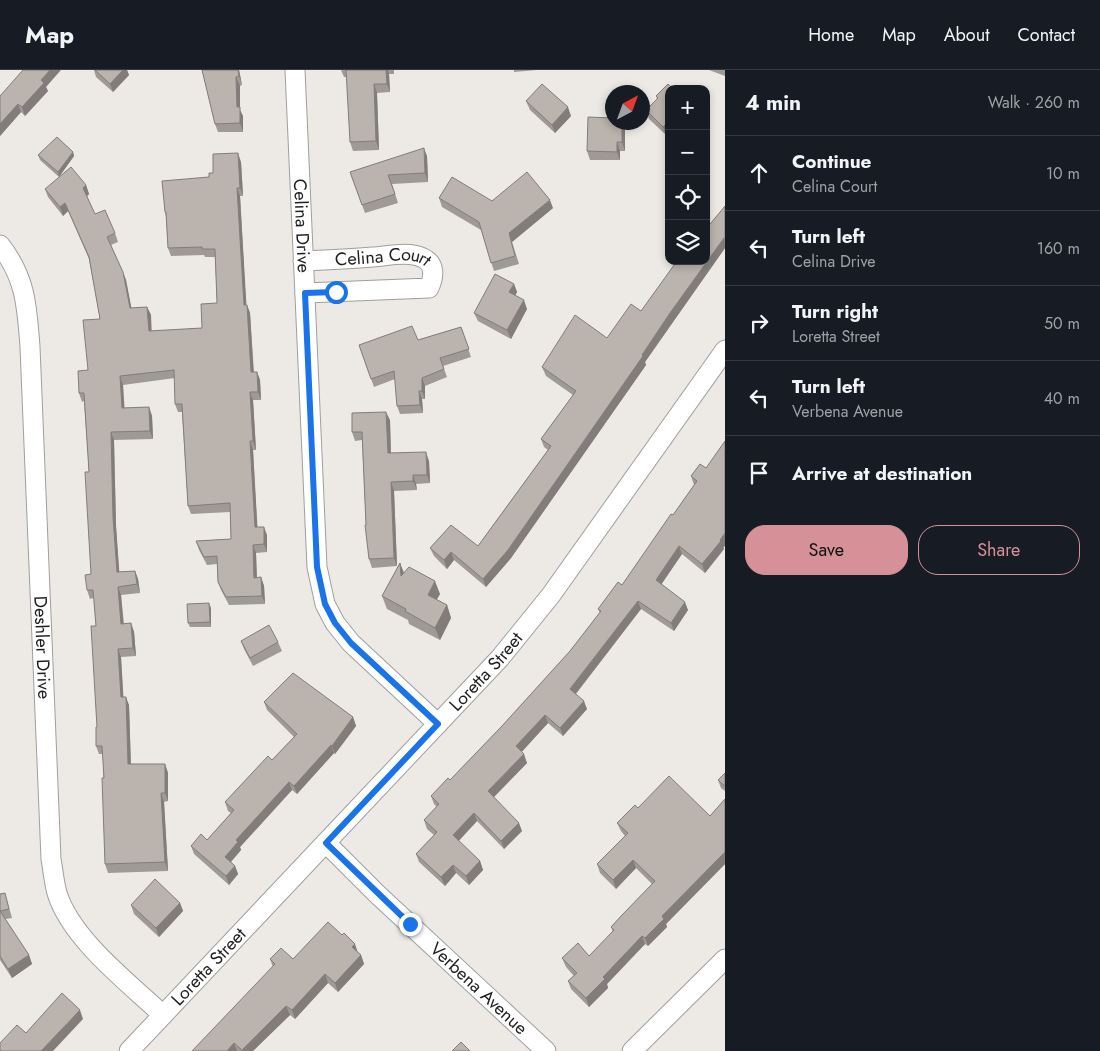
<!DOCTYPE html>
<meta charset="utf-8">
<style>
:root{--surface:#171b24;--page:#242831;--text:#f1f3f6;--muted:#9ea1a6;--line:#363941;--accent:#d69097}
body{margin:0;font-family:Jost,sans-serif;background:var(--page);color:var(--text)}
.controls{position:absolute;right:15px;top:15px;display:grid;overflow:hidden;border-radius:10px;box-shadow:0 2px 8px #0003}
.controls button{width:45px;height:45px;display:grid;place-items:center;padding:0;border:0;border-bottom:1px solid var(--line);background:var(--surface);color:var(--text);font:25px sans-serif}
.compass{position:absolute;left:605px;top:15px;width:45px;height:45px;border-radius:50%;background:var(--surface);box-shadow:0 2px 8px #0003;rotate:41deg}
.stop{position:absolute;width:15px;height:15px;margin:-11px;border:4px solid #1a73e8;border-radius:50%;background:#fff}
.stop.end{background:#1a73e8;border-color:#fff;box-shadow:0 1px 5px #0008}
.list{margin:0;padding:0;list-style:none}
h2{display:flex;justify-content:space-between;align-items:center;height:65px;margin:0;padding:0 20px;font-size:21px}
h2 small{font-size:16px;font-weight:400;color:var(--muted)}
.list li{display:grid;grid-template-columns:32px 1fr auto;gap:15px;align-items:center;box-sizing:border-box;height:75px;padding:0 20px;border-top:1px solid var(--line)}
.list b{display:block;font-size:19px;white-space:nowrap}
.list p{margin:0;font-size:16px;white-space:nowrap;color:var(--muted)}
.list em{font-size:16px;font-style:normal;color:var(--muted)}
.actions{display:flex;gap:10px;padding:15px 20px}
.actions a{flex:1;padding:11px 0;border:1px solid var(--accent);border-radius:20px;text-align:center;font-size:18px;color:var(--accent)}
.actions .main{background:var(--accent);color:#111}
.icon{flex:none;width:28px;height:28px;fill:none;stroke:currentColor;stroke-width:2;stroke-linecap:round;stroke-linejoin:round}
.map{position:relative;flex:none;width:725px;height:981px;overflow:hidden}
header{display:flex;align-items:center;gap:30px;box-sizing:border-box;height:70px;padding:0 25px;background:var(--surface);border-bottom:1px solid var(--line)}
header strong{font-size:24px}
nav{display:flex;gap:28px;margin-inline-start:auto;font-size:18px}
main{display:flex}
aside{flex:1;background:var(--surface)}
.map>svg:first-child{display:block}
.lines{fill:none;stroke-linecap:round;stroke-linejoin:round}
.minor-casing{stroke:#9f9f9f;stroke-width:21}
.minor{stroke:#fff;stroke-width:19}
.wall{fill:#a09a96}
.shaded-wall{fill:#827d7a}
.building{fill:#bab3ae;stroke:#827d7a}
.route{stroke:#1a73e8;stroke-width:6}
.labels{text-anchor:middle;stroke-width:5;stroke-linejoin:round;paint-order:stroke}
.street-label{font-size:18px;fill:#1e1e1e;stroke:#fff}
</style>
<header>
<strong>Map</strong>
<nav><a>Home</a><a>Map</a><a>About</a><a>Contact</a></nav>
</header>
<main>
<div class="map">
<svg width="725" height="981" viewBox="0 0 725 981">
<rect width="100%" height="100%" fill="#edeae5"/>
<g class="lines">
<defs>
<g id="minor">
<path id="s1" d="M295 0 317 497 325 534 335 553 351 573 438 654"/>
<path id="s2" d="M0 175C26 208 27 237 30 277L51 789C53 800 54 812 57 823 71 869 129 913 163 945"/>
<path id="s3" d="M303 191C327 190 350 189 373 187 388 186 409 181 423 188 436 194 434 207 429 218L305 223"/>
<path id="s4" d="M326 773 377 824 546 981"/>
<path id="s5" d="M129 981 500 588 551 525 725 280"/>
<polyline points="632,981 725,889"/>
</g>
</defs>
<use href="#minor" class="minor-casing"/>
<use href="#minor" class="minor"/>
</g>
<g class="wall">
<polygon points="94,0 127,0 129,5 113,22 96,7"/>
<polygon points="202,0 239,0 242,15 240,16 240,40 243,46 243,62 218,62 215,54"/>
<polygon points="341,0 394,0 394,4 389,4 390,22 377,23 379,80 353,81 350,72 347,7 344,7"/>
<polygon points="514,0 537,0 514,2"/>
<polygon points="709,0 725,0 725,6"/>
<polygon points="46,17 48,21 25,46 21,42 0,66 0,26"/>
<polygon points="669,19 669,62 666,65 649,49 646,40 657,29 656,26"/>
<polygon points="526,31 571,46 555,63 530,40"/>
<polygon points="625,56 625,81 620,81 620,90 590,90 587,81"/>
<polygon points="73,82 74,86 59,107 40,90 38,85"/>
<polygon points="427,86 428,112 392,114 398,133 365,143 350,102"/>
<polygon points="241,92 243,126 240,126 246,235 247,235 250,243 254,302 257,302 260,310 261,330 253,330 256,380 253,380 257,457 267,465 267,482 256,483 257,508 261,507 264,516 265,534 229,535 221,520 218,512 217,494 207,495 199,480 196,471 231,469 230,442 191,444 188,436 182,342 178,342 175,334 175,308 123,315 124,338 149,337 152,346 153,369 114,370 116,456 119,502 135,501 138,509 140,523 121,525 124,554 131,553 134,562 136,586 121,587 123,627 129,635 131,694 165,694 168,703 168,731 164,732 168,801 108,803 105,794 103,684 99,684 96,676 97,657 96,556 94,528 90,529 87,520 91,504 89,402 84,331 82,332 79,323 88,300 100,249 89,189 68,141 63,146 48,127 45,119 86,115 89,124 87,126 95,144 115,163 118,172 111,175 126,210 131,238 147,237 151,245 151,261 202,258 217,233 215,187 205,187 204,185 171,186 168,178 166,147 165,142 213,103"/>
<polygon points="439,128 492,131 553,138 512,172 519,194 494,201 481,160 442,137"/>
<polygon points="725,136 725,178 673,252 645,292 646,295 511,488 486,517 454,490 447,499 434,486 430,478 478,476 548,380 544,377 541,369 573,325 546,306 542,297 607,268 706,191"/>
<polygon points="514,214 517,222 515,226 527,239 511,269 478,251 474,243"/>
<polygon points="461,257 471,287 443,296 447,307 425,316 425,329 422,329 423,343 400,344 397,336 395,309 374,317 359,275 418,270"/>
<polygon points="390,350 391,383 429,391 430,413 416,414 417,420 394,421 397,496 372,498 369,489 366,455 362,370 355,371 352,362"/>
<polygon points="700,394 724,479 705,503 682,484 661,514 688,540 674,561 641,539 576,624 587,639 563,666 548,653 521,682 527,693 494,727 522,761 504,779 477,751 458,771 480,791 483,800 469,815 456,803 445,816 419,792 416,784 434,765 427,759 424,750 437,737 434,734 431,726 450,710 502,656 570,581 600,543 598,539 622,515 673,445 694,415 691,406"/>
<polygon points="400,493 404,503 440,524 436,530 447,535 451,548 440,570 409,554 408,550 387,539 382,526"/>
<polygon points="211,538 211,557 190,557 188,553"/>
<polygon points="241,571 278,572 282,581 253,596 244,579"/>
<polygon points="264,632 353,647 356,656 335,684 334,683 297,724 292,720 240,777 241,780 231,792 235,796 238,804 229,815 194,784 191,776 207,770 231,743 228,741 225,732 272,690 294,667 267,640"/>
<polygon points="725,703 725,721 721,718 718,710"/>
<polygon points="725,729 725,794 666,854 667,857 648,876 645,874 607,914 608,918 589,937 571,919 568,911 574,906 566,897 562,888 589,886 613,862 611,857 652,814 636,798 616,819 600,803 597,794 625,766 621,761 617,753 638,738 710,746"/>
<polygon points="5,823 12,848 5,849 29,885 32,894 12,908 0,890 0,824"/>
<polygon points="180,833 183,841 159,867 134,844 131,835"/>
<polygon points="358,883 361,885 364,894 338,922 328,913 295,949 290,945 253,981 192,981 273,897 270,889 293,889"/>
</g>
<g class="shaded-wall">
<polygon points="50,0 61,0 46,17 48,21 25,46 22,37 41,10"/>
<polygon points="123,0 127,0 129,5 113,22 110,14"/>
<polygon points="238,0 239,0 242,15 239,6"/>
<polygon points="386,0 388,0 389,4 390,22 387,14"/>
<polygon points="236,7 240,16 240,40 243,46 243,62 240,53 237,37"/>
<polygon points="374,14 377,23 379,80 376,71"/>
<polygon points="18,34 21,42 0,66 0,54"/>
<polygon points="568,37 571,46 555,63 552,55"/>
<polygon points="669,51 669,62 666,65 663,57"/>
<polygon points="622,52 624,52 625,56 625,81 622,72"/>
<polygon points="617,72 620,81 620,90 617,82"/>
<polygon points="424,78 427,86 428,112 425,103"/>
<polygon points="73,82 74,86 59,107 58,102"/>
<polygon points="238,83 241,92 243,126 240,118"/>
<polygon points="86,115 89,124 86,127 83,118"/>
<polygon points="237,118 240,126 247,244 244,235"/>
<polygon points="550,130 553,138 512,172 519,194 509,163"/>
<polygon points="65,133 68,141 63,146 60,137"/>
<polygon points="724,168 725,172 725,178 673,252 645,292 646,295 511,488 486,517 483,509 642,285 670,243"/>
<polygon points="123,202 126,210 133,246 130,238"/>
<polygon points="514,214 517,222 512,231 509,222"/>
<polygon points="524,230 527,239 511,269 507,260"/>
<polygon points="247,235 250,243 254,311 251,302"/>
<polygon points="147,237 151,245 152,269 149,261"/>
<polygon points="257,302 260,310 261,330 258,322"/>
<polygon points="120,306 123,315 125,346 122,338"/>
<polygon points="422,308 425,316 425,329 422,321"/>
<polygon points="419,321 422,329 423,343 420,335"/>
<polygon points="250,322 253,330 256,380 253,371"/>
<polygon points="149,337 152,346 153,369 150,361"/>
<polygon points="386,342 390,350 391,392 388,383"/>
<polygon points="111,362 114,370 116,456 120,511 117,502 113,447"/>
<polygon points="250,371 253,380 258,466 255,457"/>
<polygon points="426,382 429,391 430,413 427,405"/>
<polygon points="413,405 416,414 417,420 413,411"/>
<polygon points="391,412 394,421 397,496 394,488"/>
<polygon points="264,457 267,465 267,482 264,474"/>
<polygon points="725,463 725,476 723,478 724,479 705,503 702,494"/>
<polygon points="253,475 256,483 257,516 254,508"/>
<polygon points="679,476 682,484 659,518 656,510"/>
<polygon points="451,482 454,490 447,499 444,490"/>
<polygon points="400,493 405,506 401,506"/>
<polygon points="135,501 138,509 140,523 137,514"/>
<polygon points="261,507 264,516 265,534 262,526"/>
<polygon points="435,511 440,524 432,538 428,525"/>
<polygon points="118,517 121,525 124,562 121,554"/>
<polygon points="638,531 641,539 573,627 570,619"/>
<polygon points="685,532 688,540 674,561 671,553"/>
<polygon points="209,533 211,538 211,557 210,552"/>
<polygon points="447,535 451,548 440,570 435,558"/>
<polygon points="131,553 134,562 136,586 133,578"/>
<polygon points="118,579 121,587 124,636 121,627"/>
<polygon points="126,627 129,635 131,702 128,694"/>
<polygon points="584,631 587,639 563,666 560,658"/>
<polygon points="545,645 548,653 519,685 516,676"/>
<polygon points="353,647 356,656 335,684 332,676"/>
<polygon points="331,675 334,683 297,724 294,716"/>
<polygon points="524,684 527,693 491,730 488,721"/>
<polygon points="165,694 168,703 168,731 165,723"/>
<polygon points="289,712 292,720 240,777 241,780 228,795 225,787 236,770"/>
<polygon points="161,723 164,732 168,801 165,792"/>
<polygon points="474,743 477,751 456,774 453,765"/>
<polygon points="519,753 522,761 504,779 501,771"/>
<polygon points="725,782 725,794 666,854 667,857 648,876 645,868 662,846"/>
<polygon points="633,790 636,798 616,819 613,810"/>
<polygon points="480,791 483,800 469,815 466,806"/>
<polygon points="453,795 456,803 445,816 441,807"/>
<polygon points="235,796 238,804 229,815 226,806"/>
<polygon points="180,833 183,841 159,867 156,858"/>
<polygon points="642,866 645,874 607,914 608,918 589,937 586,928 603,907"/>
<polygon points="355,874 358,883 352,877"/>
<polygon points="29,885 32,894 12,908 8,899"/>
<polygon points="361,885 364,894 338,922 335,913"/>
<polygon points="325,904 328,913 295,949 292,940"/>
<polygon points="286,936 290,945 253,981 242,981"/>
<polygon points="80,940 83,949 53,981 41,981"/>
<polygon points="234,973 237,981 227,981"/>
</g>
<g class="building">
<polygon points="23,0 50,0 41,10 44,13 22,37 18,34 0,54 0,26"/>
<polygon points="95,0 123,0 110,14"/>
<polygon points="202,0 238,0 239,6 236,7 237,37 240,37 240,53 215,54"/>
<polygon points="346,0 386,0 387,14 374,14 376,71 350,72"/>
<polygon points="542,14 568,37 552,55 526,31"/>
<polygon points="668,14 673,19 669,19 669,51 663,57 646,40 658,28 656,26"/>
<polygon points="588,47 612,48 612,52 622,52 622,72 617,72 617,82 587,81"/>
<polygon points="57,67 73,82 58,102 38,85"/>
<polygon points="424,78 425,103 388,105 395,124 362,135 350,102"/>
<polygon points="238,83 240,118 237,118 244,235 247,235 251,302 257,302 258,322 250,322 253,371 250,371 255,457 264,457 264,474 253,475 254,508 261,507 262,526 226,527 218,512 217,486 204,487 196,471 231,469 230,433 188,436 182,334 175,334 174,300 120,306 122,338 149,337 150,361 111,362 113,447 117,502 135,501 137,514 118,517 121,554 131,553 133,578 118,579 121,627 126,627 128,694 165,694 165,723 161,723 165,792 105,794 102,708 104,708 102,676 96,676 96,657 97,657 91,556 96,556 93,520 87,520 85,505 91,504 85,402 89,402 84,323 79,323 78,301 88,300 83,250 100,249 89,187 65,133 60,137 45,119 71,97 86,115 83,118 95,144 105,140 115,163 107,167 123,202 130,238 147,237 149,261 202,258 201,234 217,233 215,179 202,179 202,177 168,178 166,142 165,142 162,111 209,107 209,103 213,103 213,84"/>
<polygon points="527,102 550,130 509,163 515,186 491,193 479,152 439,128 452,107 492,131"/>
<polygon points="725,136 725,169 724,168 670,243 642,285 643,286 508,480 483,509 451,482 444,490 430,478 451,455 478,476 551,376 541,369 576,321 542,297 575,245 607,268 631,234 641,241 677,191 706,191 706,159"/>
<polygon points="495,204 514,214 509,222 524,230 507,260 474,243"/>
<polygon points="412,256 418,270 461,257 469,279 440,288 444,299 422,308 422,321 419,321 420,335 397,336 394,301 371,309 359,275"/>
<polygon points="386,342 388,383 426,382 427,405 413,405 413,411 391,412 394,488 369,489 365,455 366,455 362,362 352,362 352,343"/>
<polygon points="725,371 725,463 720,470 721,471 702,494 679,476 656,510 685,532 671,553 638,531 570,619 584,631 560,658 545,645 516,676 524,684 488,721 519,753 501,771 474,743 453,765 480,791 466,806 453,795 441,807 416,784 437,762 424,750 439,734 431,726 448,708 450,710 502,656 570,581 601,541 598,539 618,512 622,515 671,444 673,445 697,411 691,406 700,394 706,398"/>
<polygon points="400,493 401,506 409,497 435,511 428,525 447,535 435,558 405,541 406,539 382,526"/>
<polygon points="209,533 210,552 188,553 187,534"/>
<polygon points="269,555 278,572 250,588 241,571"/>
<polygon points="293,603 353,647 332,676 331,675 294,716 289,712 236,770 238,772 225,787 235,796 226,806 191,776 201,764 207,770 234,740 225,732 268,686 272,690 297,664 264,632"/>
<polygon points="725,703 725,716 718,710"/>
<polygon points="669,706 710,746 725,729 725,782 662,846 664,849 645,868 642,866 603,907 605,909 586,928 568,911 577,903 562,888 578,873 589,886 614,860 611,857 622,845 655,811 633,790 613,810 597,794 628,763 617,753 635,735 638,738"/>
<polygon points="155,809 180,833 156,858 131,835"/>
<polygon points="5,823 9,839 0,841 0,824"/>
<polygon points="0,841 29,885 8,899 0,886"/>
<polygon points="328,852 342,865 344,863 355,874 352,877 361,885 335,913 325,904 292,940 286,936 242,980 234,973 227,981 192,981 275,894 270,889 281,878 293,889"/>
<polygon points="62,923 80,940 41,981 0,981 0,973 17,955 26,963"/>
<polygon points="461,972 470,981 452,981"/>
</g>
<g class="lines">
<polyline class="route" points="336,222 305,223 317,497 325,534 335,553 351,573 438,654 326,773 410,854"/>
</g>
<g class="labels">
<g class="street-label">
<text dy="6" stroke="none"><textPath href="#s1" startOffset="156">Celina Drive</textPath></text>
<text dy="6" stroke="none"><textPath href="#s3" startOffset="80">Celina Court</textPath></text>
<text dy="6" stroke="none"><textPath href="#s2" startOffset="409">Deshler Drive</textPath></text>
<text dy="6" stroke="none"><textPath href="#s5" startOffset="521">Loretta Street</textPath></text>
<text dy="6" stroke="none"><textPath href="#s5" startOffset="116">Loretta Street</textPath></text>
<text dy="6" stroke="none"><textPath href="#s4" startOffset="211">Verbena Avenue</textPath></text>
</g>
</g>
</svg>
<div class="controls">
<button>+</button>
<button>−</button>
<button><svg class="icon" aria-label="locate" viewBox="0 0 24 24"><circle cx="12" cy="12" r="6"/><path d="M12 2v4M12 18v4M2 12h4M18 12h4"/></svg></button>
<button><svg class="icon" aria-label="layers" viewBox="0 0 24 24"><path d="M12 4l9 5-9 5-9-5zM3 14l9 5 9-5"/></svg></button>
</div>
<svg class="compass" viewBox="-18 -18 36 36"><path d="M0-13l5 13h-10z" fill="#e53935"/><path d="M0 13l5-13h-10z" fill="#9ea1a6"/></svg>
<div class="stop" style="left:336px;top:222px"></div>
<div class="stop end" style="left:410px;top:854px"></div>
</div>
<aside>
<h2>4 min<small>Walk · 260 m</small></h2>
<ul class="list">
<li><svg class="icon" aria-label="ahead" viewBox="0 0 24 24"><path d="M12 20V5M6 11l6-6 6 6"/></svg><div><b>Continue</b><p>Celina Court</p></div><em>10 m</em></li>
<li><svg class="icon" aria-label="left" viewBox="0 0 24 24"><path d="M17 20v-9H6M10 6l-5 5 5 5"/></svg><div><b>Turn left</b><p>Celina Drive</p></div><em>160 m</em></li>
<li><svg class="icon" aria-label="right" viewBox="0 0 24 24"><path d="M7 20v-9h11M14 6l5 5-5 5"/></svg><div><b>Turn right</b><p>Loretta Street</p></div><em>50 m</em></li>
<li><svg class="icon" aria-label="left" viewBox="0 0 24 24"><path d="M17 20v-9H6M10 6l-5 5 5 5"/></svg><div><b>Turn left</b><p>Verbena Avenue</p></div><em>40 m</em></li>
<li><svg class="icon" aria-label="arrive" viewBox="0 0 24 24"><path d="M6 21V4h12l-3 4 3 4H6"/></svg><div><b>Arrive at destination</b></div></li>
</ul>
<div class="actions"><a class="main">Save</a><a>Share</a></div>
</aside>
</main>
